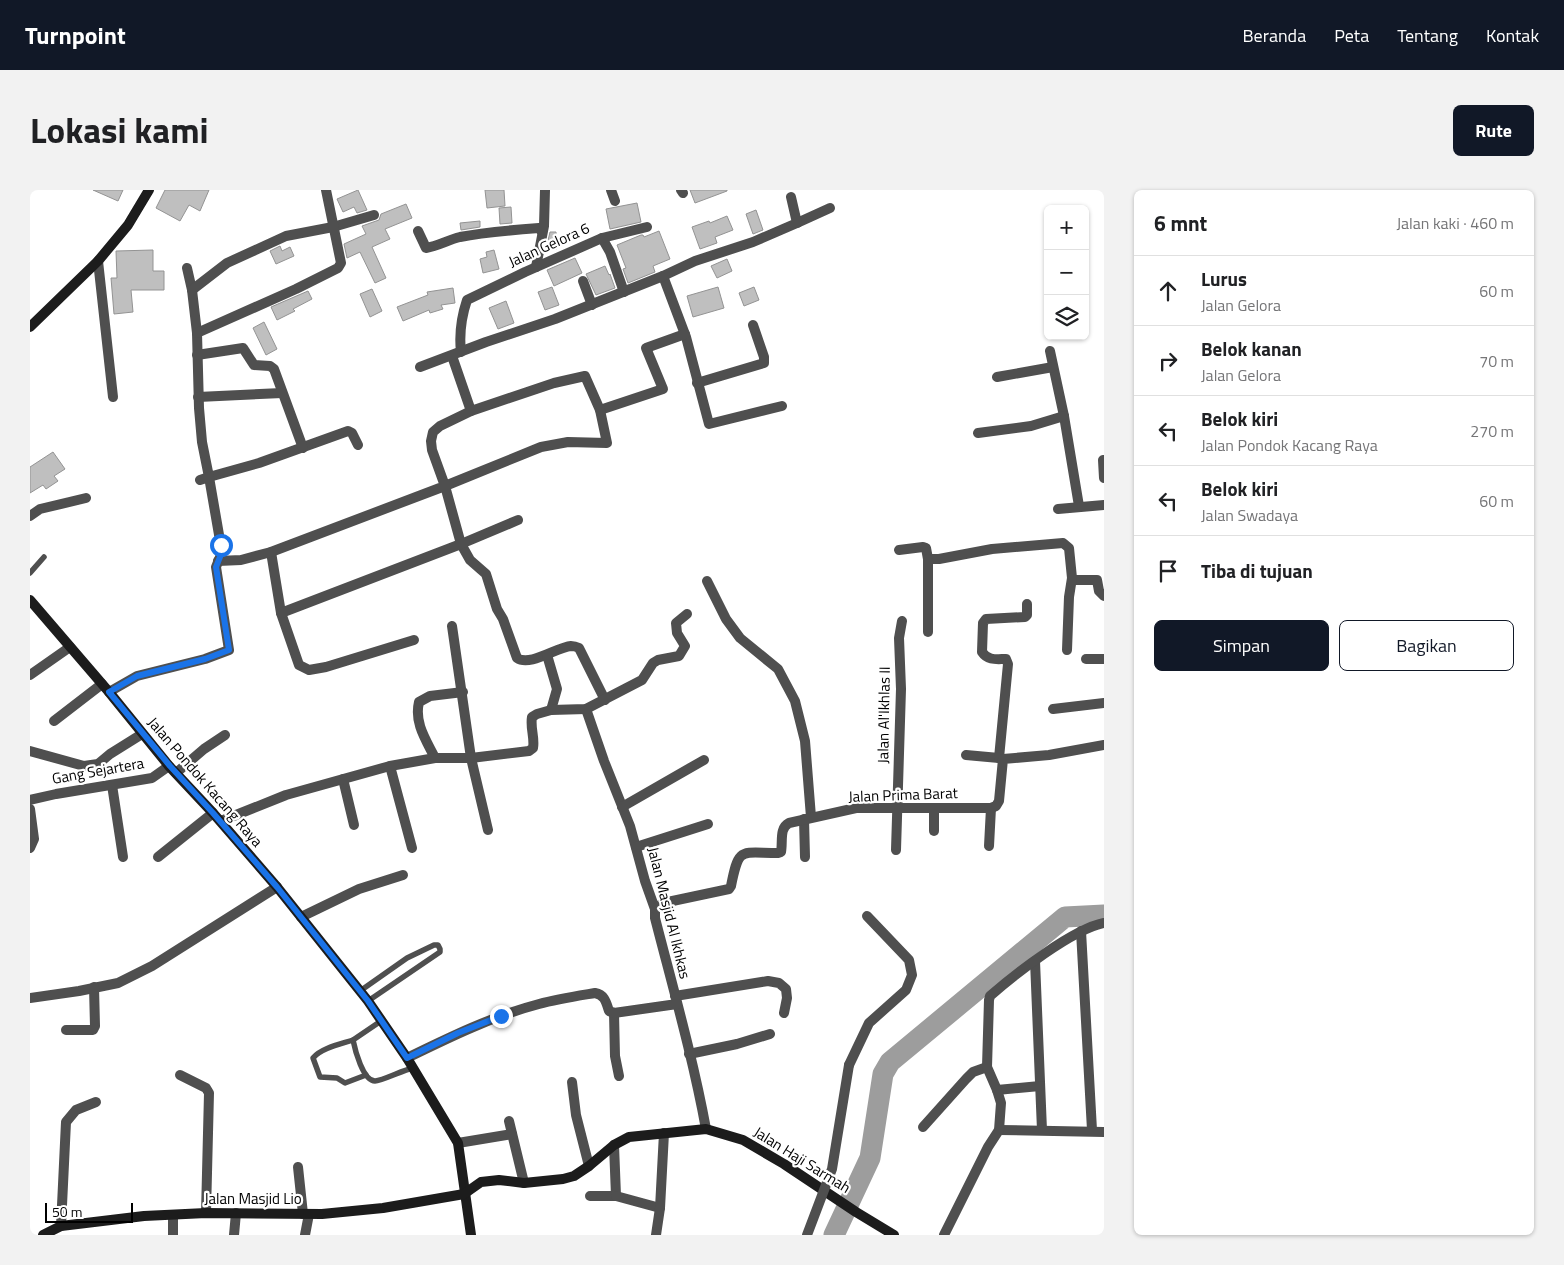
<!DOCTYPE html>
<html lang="id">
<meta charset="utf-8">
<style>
:root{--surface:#fff;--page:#f2f2f2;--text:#202124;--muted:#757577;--line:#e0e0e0;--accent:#111827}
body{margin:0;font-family:"Titillium Web",sans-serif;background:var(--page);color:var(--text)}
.controls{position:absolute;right:15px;top:15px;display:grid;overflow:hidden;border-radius:8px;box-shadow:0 1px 4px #0004}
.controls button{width:45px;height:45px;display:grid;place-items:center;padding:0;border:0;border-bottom:1px solid var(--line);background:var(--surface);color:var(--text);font:25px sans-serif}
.scale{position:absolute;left:15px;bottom:12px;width:88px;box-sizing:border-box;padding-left:5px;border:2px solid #000;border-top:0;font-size:14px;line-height:18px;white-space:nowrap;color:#000;-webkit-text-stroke:4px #fff;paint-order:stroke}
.stop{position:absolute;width:15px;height:15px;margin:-11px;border:4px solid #1a73e8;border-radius:50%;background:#fff}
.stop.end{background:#1a73e8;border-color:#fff;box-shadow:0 1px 5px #0008}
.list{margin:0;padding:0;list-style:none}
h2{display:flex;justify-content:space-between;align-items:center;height:65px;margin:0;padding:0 20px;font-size:21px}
h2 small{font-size:16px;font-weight:400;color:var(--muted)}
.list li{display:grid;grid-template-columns:32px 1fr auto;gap:15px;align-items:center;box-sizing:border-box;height:70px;padding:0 20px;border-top:1px solid var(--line)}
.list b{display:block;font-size:19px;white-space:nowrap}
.list p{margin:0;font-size:16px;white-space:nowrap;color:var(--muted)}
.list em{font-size:16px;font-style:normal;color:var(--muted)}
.actions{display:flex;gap:10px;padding:15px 20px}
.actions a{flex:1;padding:11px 0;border:1px solid var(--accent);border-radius:8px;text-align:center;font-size:18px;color:var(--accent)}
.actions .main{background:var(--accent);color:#fff}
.icon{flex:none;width:28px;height:28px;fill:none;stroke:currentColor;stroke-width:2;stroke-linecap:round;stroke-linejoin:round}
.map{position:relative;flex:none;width:1074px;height:1045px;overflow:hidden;border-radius:8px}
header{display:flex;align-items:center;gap:30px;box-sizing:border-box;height:70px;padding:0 25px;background:var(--accent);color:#fff}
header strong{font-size:24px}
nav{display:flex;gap:28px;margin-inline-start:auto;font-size:18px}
.intro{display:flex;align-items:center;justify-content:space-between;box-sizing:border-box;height:120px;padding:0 30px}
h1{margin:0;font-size:35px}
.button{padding:12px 22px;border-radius:8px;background:var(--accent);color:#fff;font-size:18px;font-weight:700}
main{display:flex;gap:30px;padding:0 30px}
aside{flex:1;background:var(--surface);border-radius:8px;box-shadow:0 1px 4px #0004}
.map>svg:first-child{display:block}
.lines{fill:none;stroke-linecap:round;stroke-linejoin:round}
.river{stroke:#9d9d9d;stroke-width:21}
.building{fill:#bfbfbf;stroke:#939393}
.lane{stroke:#4f4f4f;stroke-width:5.5}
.street{stroke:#4f4f4f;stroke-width:10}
.secondary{stroke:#1c1c1c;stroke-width:10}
.street-bridge{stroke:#4f4f4f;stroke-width:10}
.route{stroke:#1a73e8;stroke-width:6}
.labels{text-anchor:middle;stroke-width:4.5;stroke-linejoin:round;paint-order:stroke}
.street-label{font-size:15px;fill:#000;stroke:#fff}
</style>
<header>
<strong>Turnpoint</strong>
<nav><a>Beranda</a><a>Peta</a><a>Tentang</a><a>Kontak</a></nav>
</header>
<div class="intro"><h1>Lokasi kami</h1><a class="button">Rute</a></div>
<main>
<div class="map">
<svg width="1074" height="1045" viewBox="0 0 1074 1045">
<rect width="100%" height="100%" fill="#fff"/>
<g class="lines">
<polyline class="river" points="804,1045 840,968 853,884 860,872 1035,727 1074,725"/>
</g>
<g class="building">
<polygon points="63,0 93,0 88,11"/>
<polygon points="135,0 179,0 170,21 159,15 150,31 126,18"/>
<polygon points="328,0 337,20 327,23 324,17 313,22 307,9"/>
<polygon points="455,0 474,0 475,16 457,18"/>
<polygon points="660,0 697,0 697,1 665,13"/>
<polygon points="607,13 611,32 580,39 576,19"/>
<polygon points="376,14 382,28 355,39 360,49 342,57 356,88 345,93 330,62 317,68 314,54 336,44 332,36 349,30 351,24"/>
<polygon points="481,17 482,33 470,34 469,18"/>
<polygon points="726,20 733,40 723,44 716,24"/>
<polygon points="697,26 703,40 685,47 687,53 670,59 662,37 679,31 680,33"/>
<polygon points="450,31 450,37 431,40 430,33"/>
<polygon points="629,41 640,69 623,76 625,82 598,93 593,79 596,78 587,55 611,45 613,45 614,47"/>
<polygon points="520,42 526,42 527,59 516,59"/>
<polygon points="250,56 252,61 260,57 264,66 246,74 240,61"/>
<polygon points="123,60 123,81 134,81 134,100 101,100 103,122 84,124 81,88 87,88 86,61"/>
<polygon points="464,60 469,79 453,83 450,69 457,67 456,62"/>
<polygon points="545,68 552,83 524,96 517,80"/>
<polygon points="697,69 702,81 687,88 681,76"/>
<polygon points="575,76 579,85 580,84 585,98 566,105 556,84"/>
<polygon points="522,97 529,115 515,120 508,102"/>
<polygon points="688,97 694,118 663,127 657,106"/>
<polygon points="724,97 729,110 714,116 709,103"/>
<polygon points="423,98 425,113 411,115 413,119 400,123 399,120 373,131 367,117 398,105 397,102"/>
<polygon points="342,99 352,121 340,127 330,104"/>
<polygon points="278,101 282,109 263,119 265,121 247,130 241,117"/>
<polygon points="476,111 484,133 468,139 459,118"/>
<polygon points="234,132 247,159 236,165 223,138"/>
<polygon points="23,262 35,279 24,286 28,291 16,299 13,295 0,303 0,277"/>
</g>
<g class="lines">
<g class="lane">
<polyline points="0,383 14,367"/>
<polyline points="330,801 377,768 404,755 408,755 410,759 410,762 338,811"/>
<path d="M351 831 323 850C325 860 333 891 345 891 352 891 373 880 383 878"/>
<path d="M323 850C311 854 291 858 283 868L290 887 307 888 315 893 336 885"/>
</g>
<g class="street">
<polyline points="581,0 585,11"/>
<polyline points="651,0 653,3"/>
<polyline points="767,33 800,18"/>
<path d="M388 41 396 58C408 56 418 50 430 47 455 42 482 40 509 38L512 42"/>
<polyline points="572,48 580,62 594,102"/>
<polyline points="68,71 83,207"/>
<polyline points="506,77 514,36 515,0"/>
<polyline points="157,78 162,100 167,143 169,218 172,252 179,287 229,273 318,241 322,243 328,255"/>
<polyline points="633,86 656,147 679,234 752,216"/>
<polyline points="553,91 562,115"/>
<polyline points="162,100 197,73 256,46 303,37 344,25"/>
<polyline points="167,143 266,99 308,78 311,73 296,0"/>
<polyline points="1020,161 1034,226 1049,316"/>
<path d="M431 162C429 144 431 128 437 110L495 82 572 48 617 37"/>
<polyline points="167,165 213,158 224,175 240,176 244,179 273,258"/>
<polyline points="422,166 441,221"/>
<polyline points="390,177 456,152 525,129 633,86 665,71 723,52 767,33 761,7"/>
<polyline points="967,187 1023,177"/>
<polyline points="667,193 734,173 734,167 723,135"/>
<polyline points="168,207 252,203"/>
<polyline points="570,220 633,199 616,158 655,144"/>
<polyline points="948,243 1001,236 1034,226"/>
<polyline points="1073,270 1074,288"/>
<polyline points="1028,319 1074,315"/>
<polyline points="0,326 10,319 56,308"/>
<polyline points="869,360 893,357 896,358 898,369 909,369 962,359 1033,353 1039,358 1042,388 1045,390 1067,390 1069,401 1074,406"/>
<polyline points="241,362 251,423 269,475 279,480 296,477 384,450"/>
<polyline points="898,369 898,442"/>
<path d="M188 371 211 370 241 362 415 296 511 257 538 252 577 253 570 220 555 186 524 193 441 221 410 236 403 242 401 251 402 260 415 296 431 354 440 370 456 384 467 419 473 429 487 468C500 477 527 457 541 456 543 456 547 457 549 458L575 510"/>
<polyline points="677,391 696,429 710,448 748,479 765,511 775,551 781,627"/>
<polyline points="251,423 431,354 488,330"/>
<polyline points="422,436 441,568 458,640"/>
<polyline points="1037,460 1039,407 1042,388"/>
<polyline points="517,465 527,499 521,520"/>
<polyline points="1056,469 1074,469"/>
<polyline points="0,485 40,457"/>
<polyline points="79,502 107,486 175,469 199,460 186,377 192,362 179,287 170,290"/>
<path d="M556 519 574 571 600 636 615 691 625 719V728C643 798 663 868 676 939"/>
<polyline points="1023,519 1074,513"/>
<polyline points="24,531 72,494"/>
<polyline points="0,561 54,576 68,574 80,564 112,544"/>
<polyline points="936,565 969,568 973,569"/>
<path d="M405 568C396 550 384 533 389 512L400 506 433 502"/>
<path d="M969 568 978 474 976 469C967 469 958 471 952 462L953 433 956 429 995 427 997 425V414"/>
<polyline points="360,576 382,658"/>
<polyline points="146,583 174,559 195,545"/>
<polyline points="313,589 324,635"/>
<polyline points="82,595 93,667"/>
<polyline points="0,610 26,604 122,588 139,576"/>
<polyline points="592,617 674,570"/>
<polyline points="0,619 4,649 0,658"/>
<polyline points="774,629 775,667"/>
<path d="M191 631 256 605 360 576 405 568H441L499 561 503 558C505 548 500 538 502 527L507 524 521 520 556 519 612 490 623 473 628 470 649 466 655 456 647 443 646 433 657 424"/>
<polyline points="904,641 904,618"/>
<polyline points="959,656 961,618"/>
<polyline points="606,657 678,634"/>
<polyline points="866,660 871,499 869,448 872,431"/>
<polyline points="128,667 183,623"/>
<path d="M625 719 633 713 699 699 701 696C709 656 710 663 748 663L751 662C753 652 749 638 759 633L826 618H961L966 616 969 611 973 569 1019 565 1074 555"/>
<polyline points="271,727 329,699 373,685"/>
<polyline points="1051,741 1062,940"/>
<polyline points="1005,771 1012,940"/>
<polyline points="645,806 738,791 749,793 756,799 757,808 754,823"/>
<polyline points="0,808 49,801 88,793 122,776 247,697"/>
<polyline points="584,823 585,866 589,886"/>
<polyline points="36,840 63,840 65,836 64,797"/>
<polyline points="659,864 707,854 740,844"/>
<path d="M377 868C420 847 463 826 509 814 527 809 547 806 565 803 575 805 576 812 579 821L584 823 647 814"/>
<polyline points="819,875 839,833 876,800 882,785 879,770 837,726"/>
<polyline points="150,885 176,898 179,903 176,1023"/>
<polyline points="542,892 546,925 559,976"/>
<polyline points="967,900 1010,896"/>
<polyline points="479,931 494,993"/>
<polyline points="893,937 936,889 943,882 957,877"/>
<polyline points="969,940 1074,942"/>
<polyline points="428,953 482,944"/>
<polyline points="268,977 273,1024"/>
<polyline points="560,1006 586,1006 584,955"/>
<polyline points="586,1006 630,1018"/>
<polyline points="31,1036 36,932 46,920 66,912"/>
<polyline points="143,1045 143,1025"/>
<polyline points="204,1045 206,1023"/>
<polyline points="275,1045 279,1024"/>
<polyline points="626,1045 630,1018 634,943"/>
<path d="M914 1045 958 957 969 940 971 913 967 900 957 877 959 810 960 806C985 784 1043 739 1074 733"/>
</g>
<g class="secondary">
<polyline points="0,137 68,71 98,35 119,0"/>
<polyline points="0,410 79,502 139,576 183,623 247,697 338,811 377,868 428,953 441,1045"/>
<polyline points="13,1045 31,1036 114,1026 176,1023 292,1024 353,1018 434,1004 451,992 469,990 494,993 533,989 544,986 559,976 584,955 599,947 676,939 713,950 754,974 826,1022 864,1045"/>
</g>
<polyline class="street-bridge" points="777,1045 802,979 819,875"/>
</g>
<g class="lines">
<polyline class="route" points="191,355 192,362 186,377 199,460 175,469 107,486 79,502 140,576 183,623 247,697 338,811 377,868 428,843 471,826"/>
</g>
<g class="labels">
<g class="street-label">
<text transform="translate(519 55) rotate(-24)" y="5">Jalan Gelora 6</text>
<text transform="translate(854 525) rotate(-89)" y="5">Jalan Al'Ikhlas II</text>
<text transform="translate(68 581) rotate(-10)" y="5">Gang Sejartera</text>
<text transform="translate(175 592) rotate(49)" y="5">Jalan Pondok Kacang Raya</text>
<text transform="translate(873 605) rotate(-2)" y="5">Jalan Prima Barat</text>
<text transform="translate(639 723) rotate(76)" y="5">Jalan Masjid Al Ikhkas</text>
<text transform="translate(772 970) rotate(32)" y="5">Jalan Haji Sarmah</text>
<text x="223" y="1014">Jalan Masjid Lio</text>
</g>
</g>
</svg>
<div class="controls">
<button>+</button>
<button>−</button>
<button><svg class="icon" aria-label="layers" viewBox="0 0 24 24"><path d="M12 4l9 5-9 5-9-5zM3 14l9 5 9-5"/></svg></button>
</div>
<div class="scale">50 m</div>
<div class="stop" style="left:191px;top:355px"></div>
<div class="stop end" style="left:471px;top:826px"></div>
</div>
<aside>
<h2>6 mnt<small>Jalan kaki · 460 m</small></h2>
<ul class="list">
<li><svg class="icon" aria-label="ahead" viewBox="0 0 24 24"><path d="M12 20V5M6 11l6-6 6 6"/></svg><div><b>Lurus</b><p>Jalan Gelora</p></div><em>60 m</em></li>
<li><svg class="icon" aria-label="right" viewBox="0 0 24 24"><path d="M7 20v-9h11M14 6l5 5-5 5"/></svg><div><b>Belok kanan</b><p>Jalan Gelora</p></div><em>70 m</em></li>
<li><svg class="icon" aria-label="left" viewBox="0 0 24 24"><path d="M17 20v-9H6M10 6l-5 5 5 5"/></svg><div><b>Belok kiri</b><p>Jalan Pondok Kacang Raya</p></div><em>270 m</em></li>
<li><svg class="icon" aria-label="left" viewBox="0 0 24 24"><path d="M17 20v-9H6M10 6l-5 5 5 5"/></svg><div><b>Belok kiri</b><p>Jalan Swadaya</p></div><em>60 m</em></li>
<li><svg class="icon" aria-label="arrive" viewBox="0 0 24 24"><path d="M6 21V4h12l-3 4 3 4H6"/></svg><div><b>Tiba di tujuan</b></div></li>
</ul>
<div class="actions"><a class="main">Simpan</a><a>Bagikan</a></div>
</aside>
</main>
